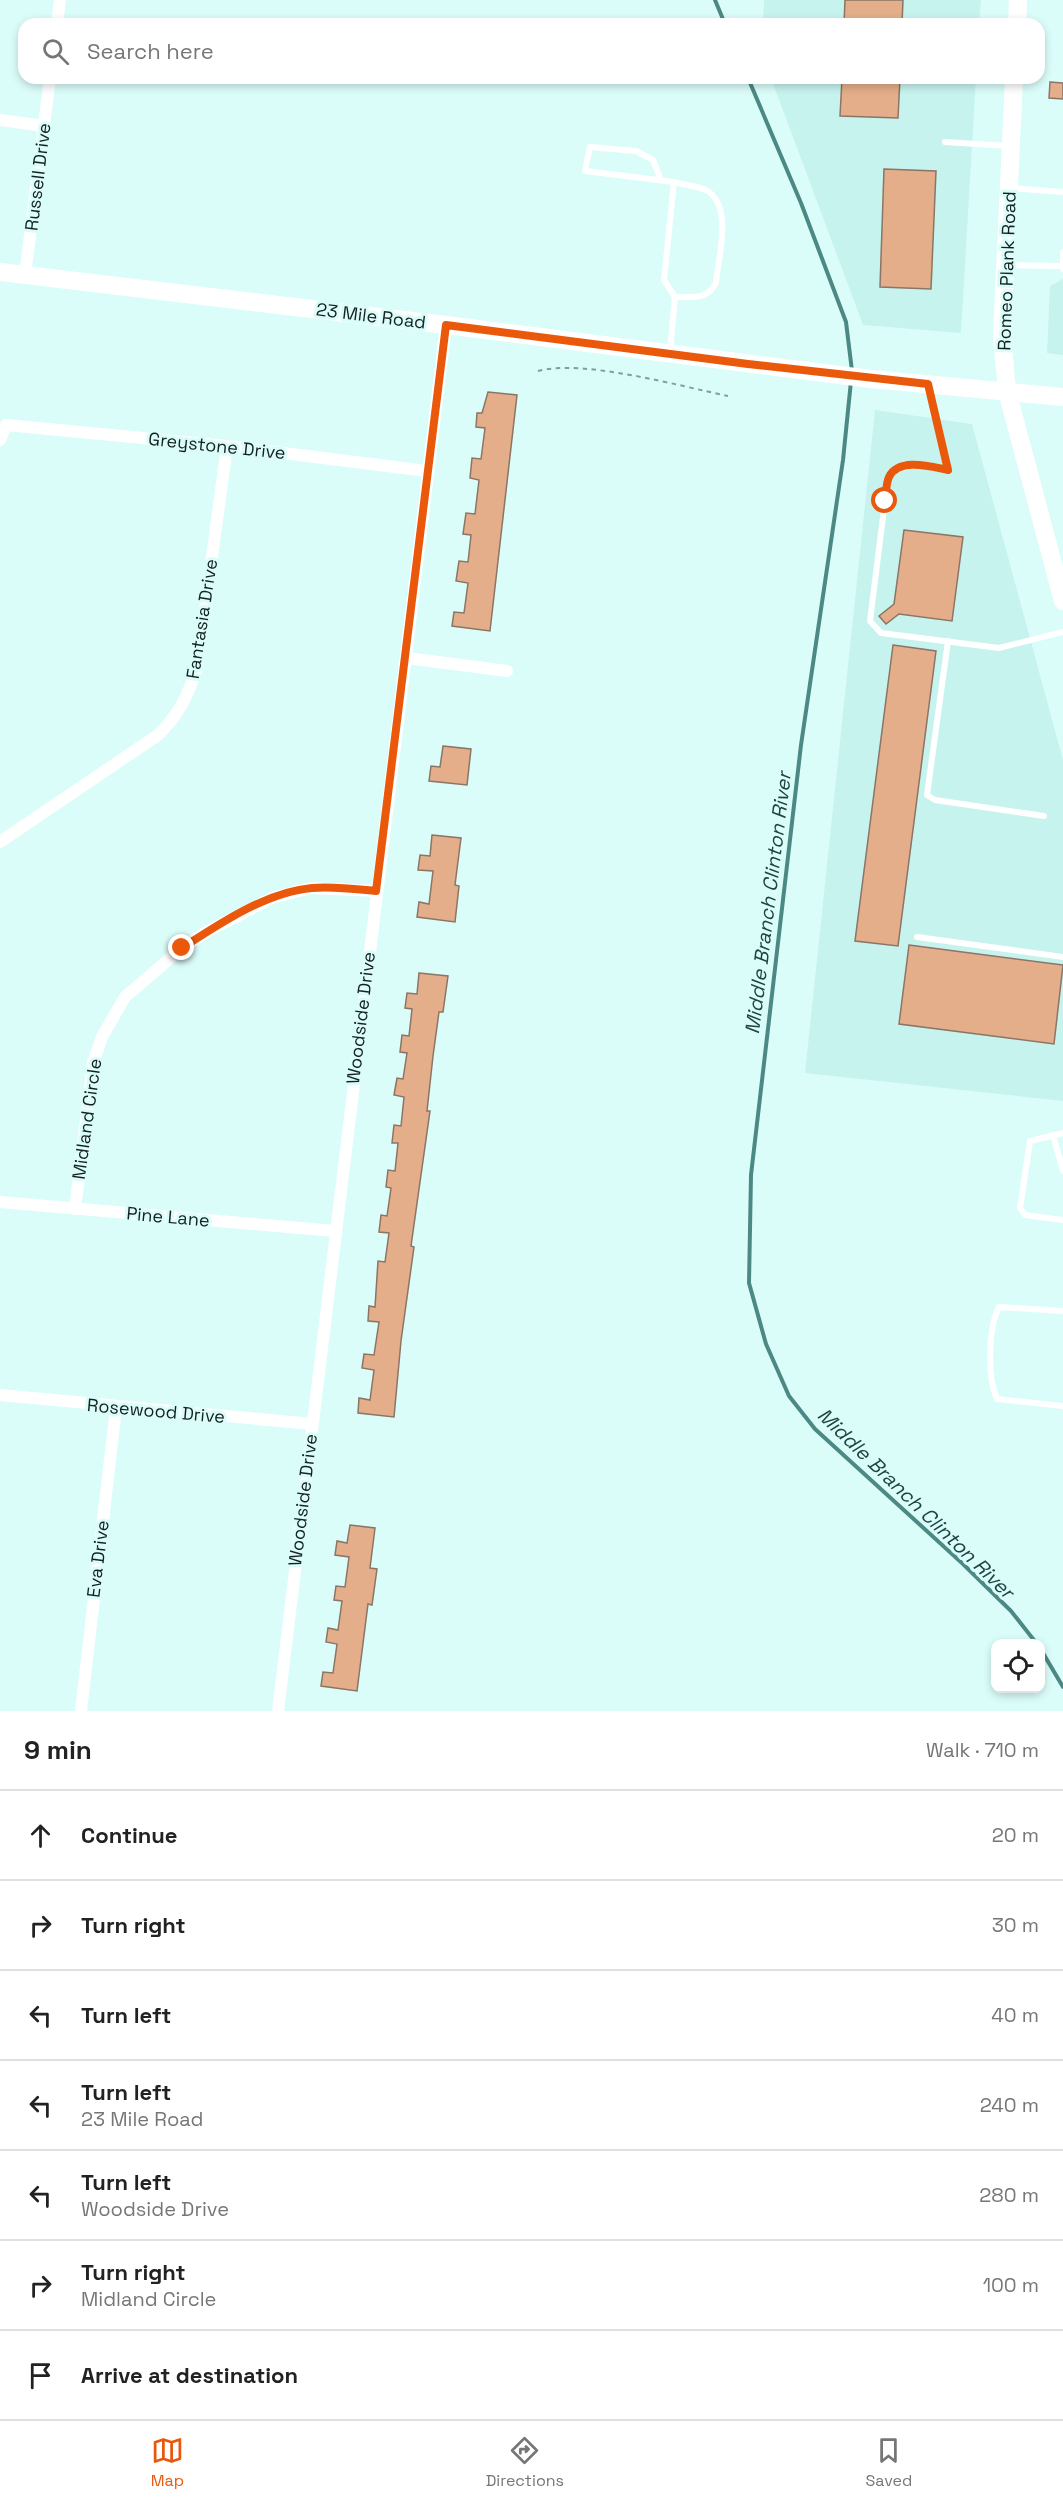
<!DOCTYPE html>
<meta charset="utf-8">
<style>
:root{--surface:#fff;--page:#f2f2f2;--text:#222;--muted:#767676;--line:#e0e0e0;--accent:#ea580c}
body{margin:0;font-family:"Space Grotesk",sans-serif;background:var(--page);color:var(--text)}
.controls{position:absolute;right:18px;bottom:18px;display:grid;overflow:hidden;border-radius:12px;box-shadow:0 3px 9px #0003}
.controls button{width:54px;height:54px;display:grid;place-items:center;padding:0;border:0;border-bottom:2px solid var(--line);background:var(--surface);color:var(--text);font:30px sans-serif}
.stop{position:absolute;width:18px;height:18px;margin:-14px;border:4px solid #ea580c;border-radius:50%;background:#fff}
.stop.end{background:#ea580c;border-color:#fff;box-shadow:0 2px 6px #0008}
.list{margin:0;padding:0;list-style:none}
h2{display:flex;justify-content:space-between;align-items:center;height:78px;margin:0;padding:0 24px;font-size:26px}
h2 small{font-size:20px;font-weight:400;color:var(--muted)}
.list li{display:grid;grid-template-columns:39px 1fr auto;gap:18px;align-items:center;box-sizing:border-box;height:90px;padding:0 24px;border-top:2px solid var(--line)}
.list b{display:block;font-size:22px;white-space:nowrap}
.list p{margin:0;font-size:20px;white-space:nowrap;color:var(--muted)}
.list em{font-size:20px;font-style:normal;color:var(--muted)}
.icon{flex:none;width:33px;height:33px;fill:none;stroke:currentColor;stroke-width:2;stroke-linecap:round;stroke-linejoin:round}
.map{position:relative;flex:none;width:1063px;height:1711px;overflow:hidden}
.search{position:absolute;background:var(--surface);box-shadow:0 3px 9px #0003;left:18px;right:18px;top:18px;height:66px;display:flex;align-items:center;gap:15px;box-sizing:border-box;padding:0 21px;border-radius:18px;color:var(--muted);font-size:22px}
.sheet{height:708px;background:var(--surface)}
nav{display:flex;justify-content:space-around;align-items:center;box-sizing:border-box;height:84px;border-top:2px solid var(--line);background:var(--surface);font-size:16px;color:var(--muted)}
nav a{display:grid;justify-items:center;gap:3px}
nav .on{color:var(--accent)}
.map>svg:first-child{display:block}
.built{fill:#c7f3ef}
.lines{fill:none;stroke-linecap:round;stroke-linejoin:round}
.stream{stroke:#4c8985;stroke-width:4}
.building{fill:#e3ae89;stroke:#8b7566;stroke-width:1.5}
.path{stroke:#849d9a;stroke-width:2;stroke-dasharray:4.5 4.5;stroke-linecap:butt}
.lane{stroke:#fff;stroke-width:6}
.street{stroke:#fff;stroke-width:12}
.secondary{stroke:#fff;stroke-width:18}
.route{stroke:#ea580c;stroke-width:8}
.labels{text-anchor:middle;stroke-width:6;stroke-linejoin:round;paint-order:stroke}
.street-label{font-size:18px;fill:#142120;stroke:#dbfdfa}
.water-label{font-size:20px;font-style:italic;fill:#1e4542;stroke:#dbfdfa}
</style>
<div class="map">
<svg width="1063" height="1711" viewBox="0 0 1063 1711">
<rect width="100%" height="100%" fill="#dbfdfa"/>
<g class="built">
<polygon points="764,0 981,0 979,24 763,24"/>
<polygon points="771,78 976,78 961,333 863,325"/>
<polygon points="1063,279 1063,355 1047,353 1050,286"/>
<polygon points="875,410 972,424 1063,760 1063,1101 805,1073"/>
</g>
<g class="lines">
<g class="stream">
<polyline points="715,0 725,24"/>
<polyline points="748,78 801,203 846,322 852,371"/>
<polyline points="851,381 843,460 801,745 751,1175 749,1283 766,1344 789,1396 815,1429 963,1564 1011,1611 1037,1644"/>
<polyline points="1040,1648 1063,1687"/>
</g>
</g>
<g class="building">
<polygon points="845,0 903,0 902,24 844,24"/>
<polygon points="842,78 900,78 898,118 840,116"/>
<polygon points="1050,82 1063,83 1063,99 1049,98"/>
<polygon points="884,169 936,171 931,289 880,287"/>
<polygon points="488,392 517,395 490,631 452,626 454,612 464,613 468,583 456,581 459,561 468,562 471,535 463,534 466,513 475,514 479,480 470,478 472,458 481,459 485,428 476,427 477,413 482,413"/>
<polygon points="904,530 963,537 952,621 899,614 886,624 879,616 894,604"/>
<polygon points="893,645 936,651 898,946 855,941"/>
<polygon points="443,746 471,749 467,785 429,781 431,766 440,767"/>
<polygon points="432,835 461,838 455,885 459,886 455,922 417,917 419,902 429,904 433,871 418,870 420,855 430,856"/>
<polygon points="909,945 1063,965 1054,1044 899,1024"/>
<polygon points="419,973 448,976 443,1012 439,1012 433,1056 427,1111 430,1111 411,1246 414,1247 401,1341 394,1417 358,1413 359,1398 370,1400 374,1370 362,1368 364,1354 374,1355 379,1322 368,1321 369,1306 375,1307 378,1261 385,1262 389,1233 379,1232 381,1215 387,1216 391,1188 386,1187 388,1170 395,1171 398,1143 392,1143 394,1125 401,1126 404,1097 394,1095 397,1078 403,1079 407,1053 400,1052 402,1035 409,1036 412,1009 405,1008 407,993 417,994"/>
<polygon points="350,1525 375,1528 370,1568 377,1569 372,1605 368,1604 357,1691 321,1686 323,1672 333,1673 337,1644 326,1642 328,1628 338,1630 342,1601 334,1600 336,1586 345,1587 349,1557 335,1555 337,1541 347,1543"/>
</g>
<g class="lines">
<path class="path" d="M538 371C584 359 679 386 728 396"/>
<g class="lane">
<polyline points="945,142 1008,146"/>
<polyline points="661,180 653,160 636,151 590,147 585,171 674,182 664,280 675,297 670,352"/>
<path d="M674 182C684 185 697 186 706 190 734 206 718 257 716 283 707 300 693 297 675 297"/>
<polyline points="1010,188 1063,192"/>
<polyline points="1008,265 1061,266"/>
<polyline points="1063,269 1063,252"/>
<path d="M929 388 948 470C926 466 905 460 888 477L870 621 881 633 999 648 1063 632"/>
<polyline points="948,641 927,795 935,800 1044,816"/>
<polyline points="917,937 1063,957"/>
<polyline points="1063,1133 1030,1141 1020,1208 1025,1215 1063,1220"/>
<polyline points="1053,1135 1063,1171"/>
<path d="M1063 1311 999 1307C988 1329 987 1377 997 1399L1063 1406"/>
</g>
<g class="street">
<polyline points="57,24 60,0"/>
<polyline points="0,120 44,126"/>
<polyline points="25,275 50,78"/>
<polyline points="0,440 6,425 227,446 427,471"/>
<polyline points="407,658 507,671"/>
<path d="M0 842 158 735C179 715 188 695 197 668L227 446"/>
<polyline points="0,1202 335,1231"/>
<polyline points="75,1209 93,1063 102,1037 125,997 182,948 208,931 272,898 310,888 376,891"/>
<polyline points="0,1395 312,1424"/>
<polyline points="81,1711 116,1408"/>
<polyline points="278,1711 446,325"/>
</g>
<g class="secondary">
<polyline points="1017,24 1018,0"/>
<polyline points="1014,78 1002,336 1007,391 1063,601"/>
<polyline points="0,272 446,325 871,379 1063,397"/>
</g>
</g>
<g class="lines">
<path class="route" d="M182 948C219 924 266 892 312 888 333 886 355 889 376 891L446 325 748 364 928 384 948 470C932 467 899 457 889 477 886 483 886 494 885 501"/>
</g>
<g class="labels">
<g class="street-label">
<text transform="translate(38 177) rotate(-83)" y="6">Russell Drive</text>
<text transform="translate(1007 271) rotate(-88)" y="6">Romeo Plank Road</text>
<text transform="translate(371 316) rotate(7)" y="6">23 Mile Road</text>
<text transform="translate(217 446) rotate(6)" y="6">Greystone Drive</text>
<text transform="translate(202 619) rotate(-81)" y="6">Fantasia Drive</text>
<text transform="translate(361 1018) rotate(-83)" y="6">Woodside Drive</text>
<text transform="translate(87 1119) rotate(-82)" y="6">Midland Circle</text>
<text transform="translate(168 1217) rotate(5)" y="6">Pine Lane</text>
<text transform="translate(156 1411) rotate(5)" y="6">Rosewood Drive</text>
<text transform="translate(303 1500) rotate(-83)" y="6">Woodside Drive</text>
<text transform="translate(98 1559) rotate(-83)" y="6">Eva Drive</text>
</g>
<g class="water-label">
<text transform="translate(768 903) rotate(-83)" y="7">Middle Branch Clinton River</text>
<text transform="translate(916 1503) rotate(44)" y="7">Middle Branch Clinton River</text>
</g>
</g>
</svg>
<div class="controls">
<button><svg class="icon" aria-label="locate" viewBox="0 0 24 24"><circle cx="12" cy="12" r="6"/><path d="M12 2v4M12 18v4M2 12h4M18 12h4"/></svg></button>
</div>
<div class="stop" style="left:885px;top:501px"></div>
<div class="stop end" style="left:182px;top:948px"></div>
<div class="search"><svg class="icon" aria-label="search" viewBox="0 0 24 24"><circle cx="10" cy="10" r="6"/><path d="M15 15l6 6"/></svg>Search here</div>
</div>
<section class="sheet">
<h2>9 min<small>Walk · 710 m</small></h2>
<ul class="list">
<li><svg class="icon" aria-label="ahead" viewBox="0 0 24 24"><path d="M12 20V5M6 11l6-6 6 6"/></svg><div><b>Continue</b></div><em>20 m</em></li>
<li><svg class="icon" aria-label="right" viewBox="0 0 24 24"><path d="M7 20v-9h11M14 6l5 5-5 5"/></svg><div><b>Turn right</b></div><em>30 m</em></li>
<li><svg class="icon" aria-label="left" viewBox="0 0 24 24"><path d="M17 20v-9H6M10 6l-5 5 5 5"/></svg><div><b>Turn left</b></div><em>40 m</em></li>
<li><svg class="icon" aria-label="left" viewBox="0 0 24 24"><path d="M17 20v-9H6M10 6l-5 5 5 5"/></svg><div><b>Turn left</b><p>23 Mile Road</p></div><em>240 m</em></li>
<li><svg class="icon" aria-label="left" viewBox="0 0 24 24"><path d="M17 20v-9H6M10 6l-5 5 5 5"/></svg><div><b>Turn left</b><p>Woodside Drive</p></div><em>280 m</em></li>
<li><svg class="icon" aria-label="right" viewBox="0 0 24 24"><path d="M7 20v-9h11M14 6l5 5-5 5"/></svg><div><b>Turn right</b><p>Midland Circle</p></div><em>100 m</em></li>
<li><svg class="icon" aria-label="arrive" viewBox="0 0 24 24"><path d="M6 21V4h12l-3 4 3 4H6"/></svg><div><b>Arrive at destination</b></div></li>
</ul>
</section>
<nav>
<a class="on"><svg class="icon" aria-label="map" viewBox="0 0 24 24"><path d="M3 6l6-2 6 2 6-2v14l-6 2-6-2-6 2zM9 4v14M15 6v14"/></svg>Map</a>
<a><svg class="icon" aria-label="directions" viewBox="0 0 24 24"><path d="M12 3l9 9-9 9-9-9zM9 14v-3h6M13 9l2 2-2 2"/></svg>Directions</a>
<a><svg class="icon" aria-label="saved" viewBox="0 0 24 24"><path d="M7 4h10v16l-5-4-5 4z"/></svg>Saved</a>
</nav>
